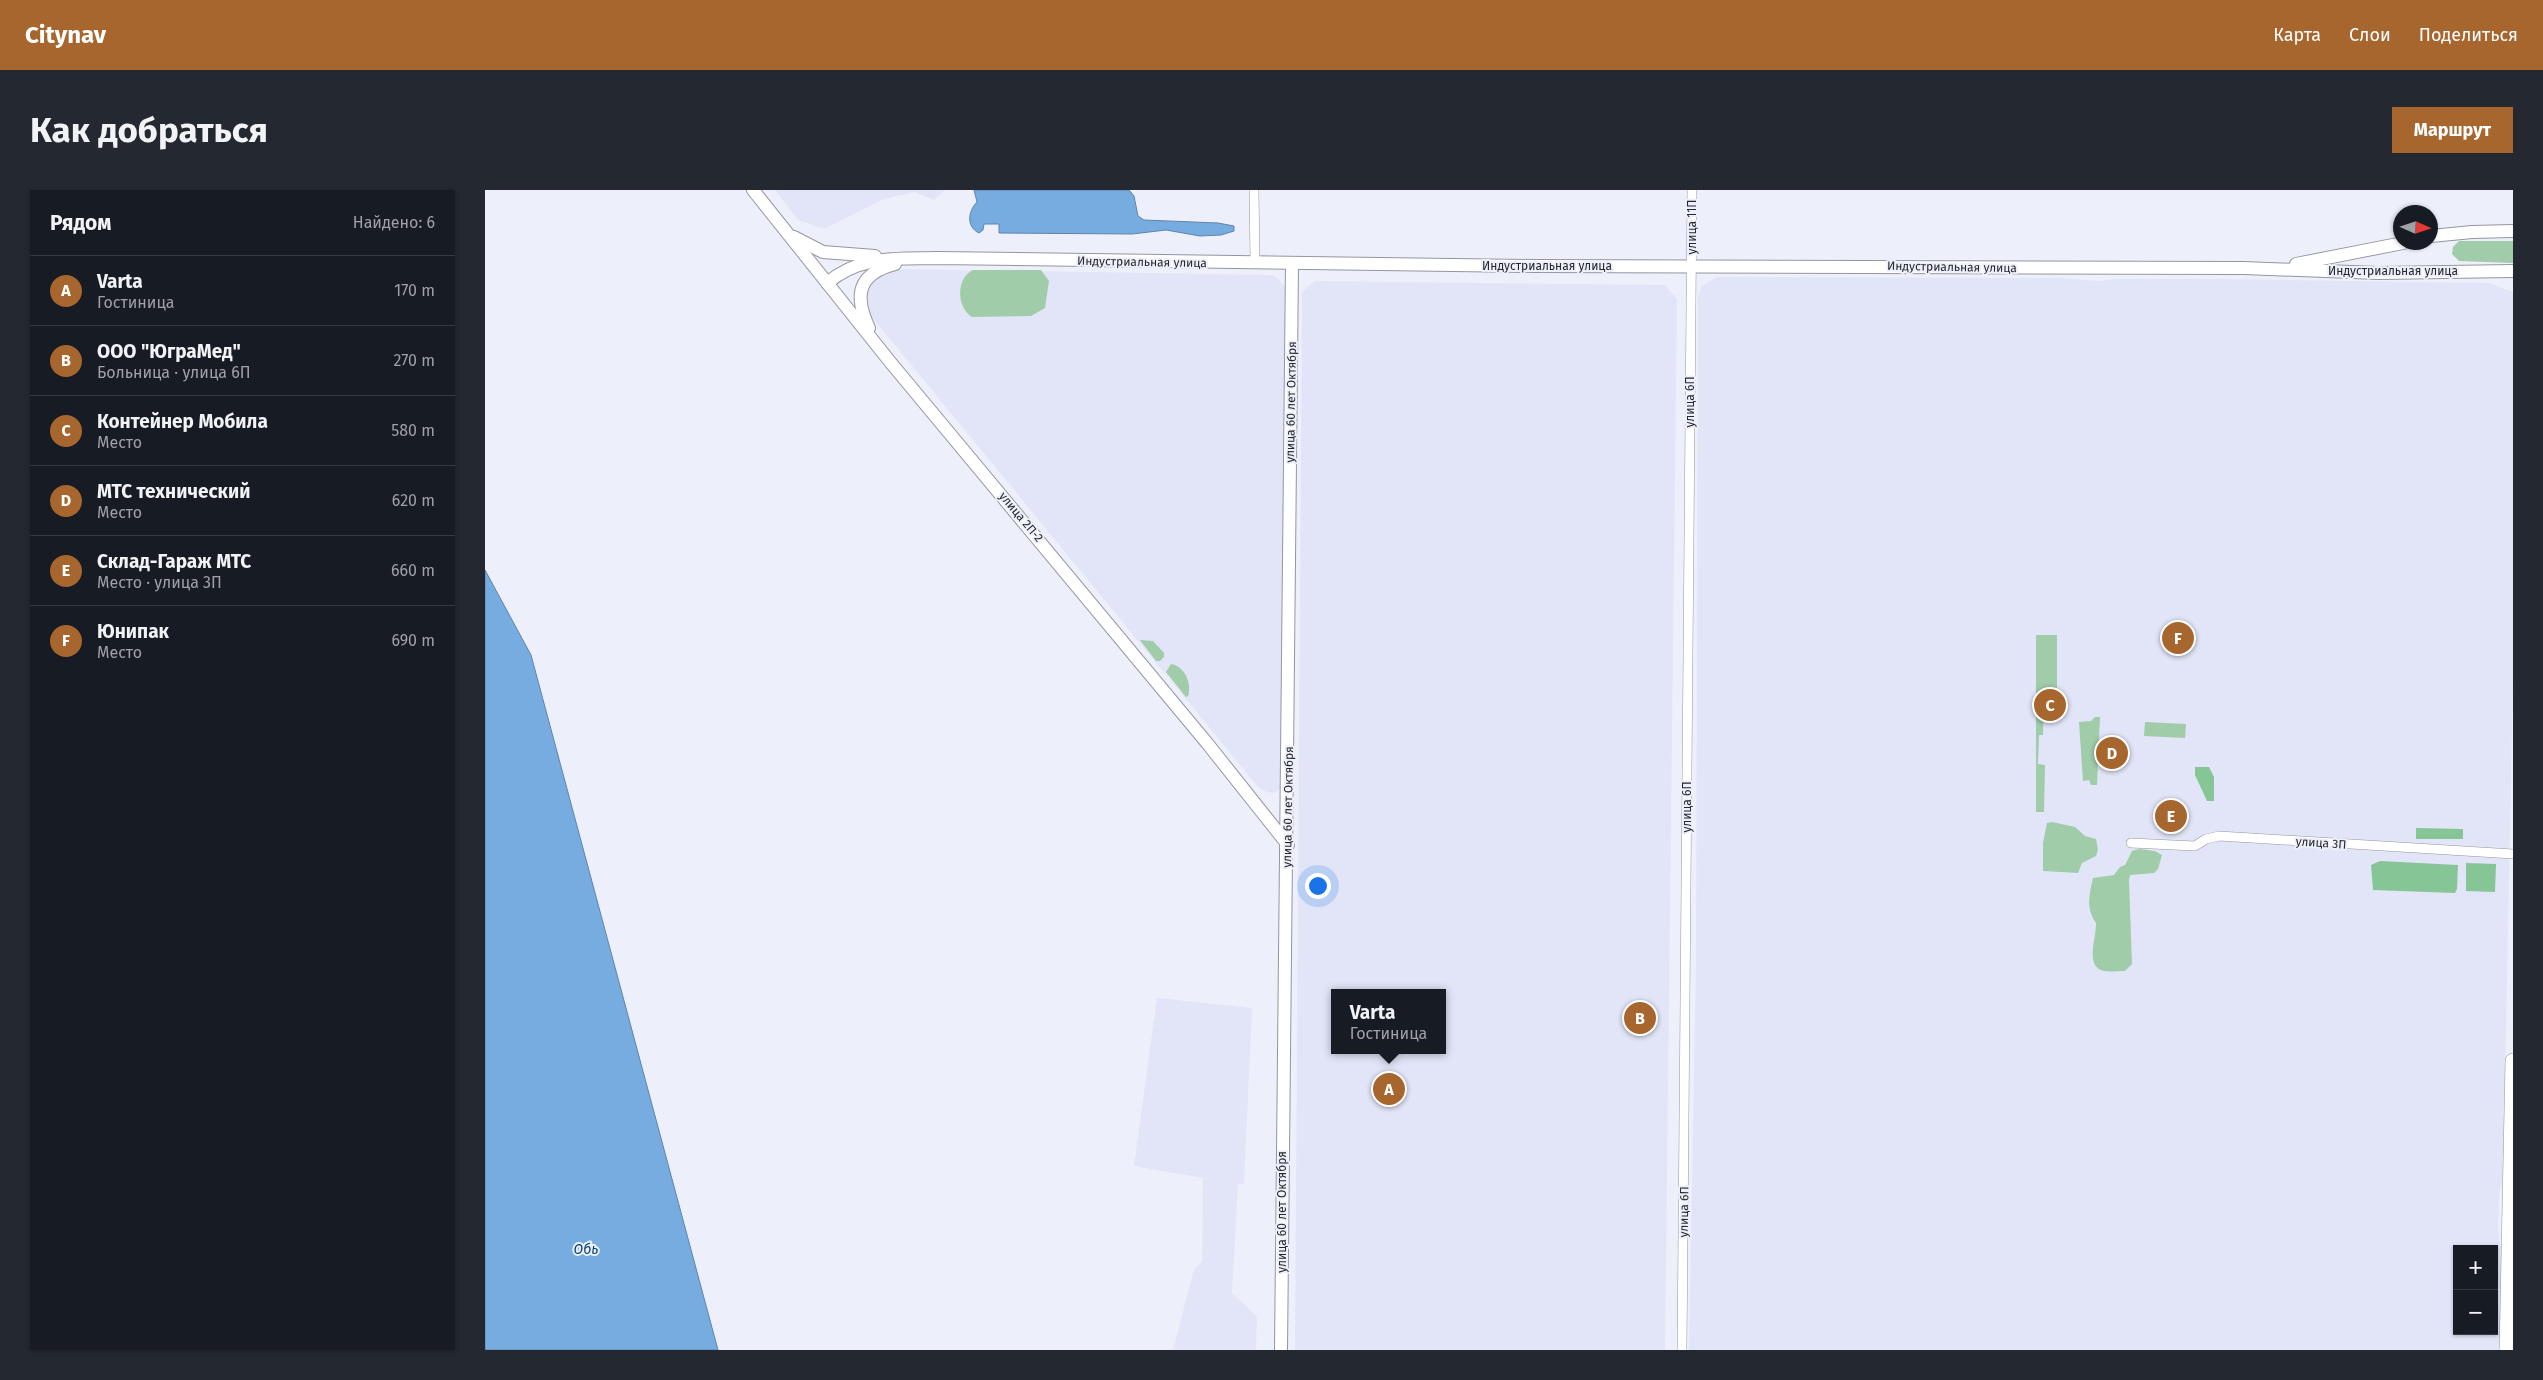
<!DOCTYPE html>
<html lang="ru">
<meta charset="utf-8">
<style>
:root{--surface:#171b24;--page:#242831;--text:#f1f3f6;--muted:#9ea1a6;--line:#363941;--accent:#a6662e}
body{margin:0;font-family:"Fira Sans",sans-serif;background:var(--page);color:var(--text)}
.controls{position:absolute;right:15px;bottom:15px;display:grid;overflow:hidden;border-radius:0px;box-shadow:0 1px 4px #0004}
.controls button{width:45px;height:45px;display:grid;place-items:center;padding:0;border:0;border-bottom:1px solid var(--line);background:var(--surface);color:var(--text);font:25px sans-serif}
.compass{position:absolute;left:1908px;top:15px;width:45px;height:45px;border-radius:50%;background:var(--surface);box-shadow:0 1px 4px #0004;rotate:93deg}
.you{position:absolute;left:832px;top:695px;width:18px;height:18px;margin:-12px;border:4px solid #fff;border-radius:50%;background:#1a73e8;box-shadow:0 0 0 8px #1a73e833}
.badge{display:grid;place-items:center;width:32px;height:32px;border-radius:50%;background:var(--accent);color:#fff;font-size:16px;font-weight:700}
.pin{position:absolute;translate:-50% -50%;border:2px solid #fff;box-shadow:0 1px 5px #0006}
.popup{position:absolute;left:846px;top:799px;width:115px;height:65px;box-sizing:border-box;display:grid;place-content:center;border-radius:0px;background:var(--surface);filter:drop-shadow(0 1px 4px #0005);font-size:16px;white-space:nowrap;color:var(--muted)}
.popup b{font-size:19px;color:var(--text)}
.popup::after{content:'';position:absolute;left:50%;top:100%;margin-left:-10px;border:10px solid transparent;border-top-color:var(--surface)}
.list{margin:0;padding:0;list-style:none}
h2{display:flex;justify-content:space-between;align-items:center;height:65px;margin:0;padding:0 20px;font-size:21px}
h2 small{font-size:16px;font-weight:400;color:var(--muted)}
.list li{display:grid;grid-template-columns:32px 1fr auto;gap:15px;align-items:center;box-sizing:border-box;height:70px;padding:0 20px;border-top:1px solid var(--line)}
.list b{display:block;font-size:19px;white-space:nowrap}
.list p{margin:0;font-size:16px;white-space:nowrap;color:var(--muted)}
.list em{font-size:16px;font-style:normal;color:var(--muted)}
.map{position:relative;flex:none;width:2028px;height:1160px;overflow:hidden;border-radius:0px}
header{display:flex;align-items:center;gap:30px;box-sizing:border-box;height:70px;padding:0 25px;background:var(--accent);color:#fff}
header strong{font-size:24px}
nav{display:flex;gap:28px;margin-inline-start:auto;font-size:18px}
.intro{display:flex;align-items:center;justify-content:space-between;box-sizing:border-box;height:120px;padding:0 30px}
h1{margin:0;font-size:35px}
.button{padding:12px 22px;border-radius:0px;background:var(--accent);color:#fff;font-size:18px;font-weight:700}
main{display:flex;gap:30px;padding:0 30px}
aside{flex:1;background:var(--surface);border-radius:0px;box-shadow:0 1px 4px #0004}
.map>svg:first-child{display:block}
.built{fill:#e1e5f7;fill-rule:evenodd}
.green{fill:#a0ccaa}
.forest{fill:#86c595}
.water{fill:#77ace1;stroke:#5f84aa}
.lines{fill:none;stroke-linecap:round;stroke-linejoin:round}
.street-casing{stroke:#94969f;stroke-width:10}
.secondary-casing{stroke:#94969f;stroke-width:14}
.primary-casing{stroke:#94969f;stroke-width:16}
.street{stroke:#fff;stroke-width:9}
.secondary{stroke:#fff;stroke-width:12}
.primary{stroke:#fff;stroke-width:15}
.labels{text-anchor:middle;stroke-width:4;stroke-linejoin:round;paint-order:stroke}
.street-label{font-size:12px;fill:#26272b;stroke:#edf0fa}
.water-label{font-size:14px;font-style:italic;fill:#024171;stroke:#edf0fa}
</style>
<header>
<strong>Citynav</strong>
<nav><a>Карта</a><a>Слои</a><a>Поделиться</a></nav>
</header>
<div class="intro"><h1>Как добраться</h1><a class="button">Маршрут</a></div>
<main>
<aside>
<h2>Рядом<small>Найдено: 6</small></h2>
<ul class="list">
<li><span class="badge">A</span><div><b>Varta</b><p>Гостиница</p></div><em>170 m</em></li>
<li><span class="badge">B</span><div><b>ООО &quot;ЮграМед&quot;</b><p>Больница · улица 6П</p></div><em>270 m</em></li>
<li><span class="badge">C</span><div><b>Контейнер Мобила</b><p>Место</p></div><em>580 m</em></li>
<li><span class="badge">D</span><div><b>МТС технический</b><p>Место</p></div><em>620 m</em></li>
<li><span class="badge">E</span><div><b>Склад-Гараж МТС</b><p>Место · улица 3П</p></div><em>660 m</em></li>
<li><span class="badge">F</span><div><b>Юнипак</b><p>Место</p></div><em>690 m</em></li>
</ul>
</aside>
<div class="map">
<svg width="2028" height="1160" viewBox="0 0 2028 1160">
<rect width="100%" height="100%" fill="#edf0fa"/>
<g class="built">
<polygon points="290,0 459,0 459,1 449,10 430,2 399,9 339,39 313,30"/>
<polygon points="415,79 788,85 801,97 797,591 795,599 789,603 782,602 774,598 386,126 382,107 383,98 388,91 404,81"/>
<path d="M1232 87 1574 88 1614 91 1630 89H1730L2004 93 2028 102V489L2018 990 2014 1003 2013 1040 2017 1066 2015 1160H1204L1211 772 1213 106 1217 96ZM1972 1059H2009V1141H1972Z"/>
<path d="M830 91 1180 95 1192 109 1180 1160H810L817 102ZM850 803H958V860H850Z"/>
<polygon points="672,808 767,818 759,994 753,994 747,1103 772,1127 771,1160 688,1160 709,1079 717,1072 718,988 649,976"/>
</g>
<g class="green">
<polygon points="1974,51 2028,51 2028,73 1974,71 1967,64 1968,57"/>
<path d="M488 80H556L564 91 560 118 546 126 487 127C471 117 471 88 488 80Z"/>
<polygon points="1551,445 1572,445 1572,502 1559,503 1558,545 1554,545 1553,574 1560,575 1559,622 1551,622"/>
<polygon points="655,450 668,451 679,463 679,467 675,471 671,471"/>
<path d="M686 474C700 476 707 494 703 506L701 507 681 482Z"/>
<polygon points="1610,527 1615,527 1612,595 1606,595 1604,590 1598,591 1594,532 1606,531"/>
<polygon points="1660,532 1701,534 1700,548 1659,546"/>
<polygon points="1567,632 1590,637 1600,646 1611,649 1613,660 1611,666 1597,673 1593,683 1558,681 1558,653 1562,633"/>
<path d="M1654 659 1670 661 1677 665 1673 679 1669 683 1645 685 1644 690 1647 774 1640 781C1633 781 1625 782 1619 781 1599 777 1612 746 1611 733 1601 718 1604 706 1608 688L1629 685 1635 677 1640 675 1647 661Z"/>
</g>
<g class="forest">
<polygon points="1710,577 1724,577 1729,587 1729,611 1722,611 1710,585"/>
<polygon points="1931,638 1978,639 1978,649 1931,649"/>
<polygon points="1895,671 1973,675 1972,699 1970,703 1888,700 1886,675"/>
<polygon points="1981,673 2011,674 2010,702 1981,701"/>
</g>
<g class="water">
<path d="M489 0H644L649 6 653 26 659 30 733 33 749 36V41L736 45 715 46 681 40 647 44 514 43V34H499L498 40 494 43C480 36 484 20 492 12Z"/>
<polygon points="0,380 46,465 233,1160 0,1160"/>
</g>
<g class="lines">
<defs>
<g id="street">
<polyline points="769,0 770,72"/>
<polyline points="1646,653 1710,656 1721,649 1734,646 2028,664"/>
<polyline points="1197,1160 1207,0"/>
</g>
<g id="secondary">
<polyline points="268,0 406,173 722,553 803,655"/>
<polyline points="1946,46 1987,42 2028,41"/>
<polyline points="309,47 338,62 390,66"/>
<polyline points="1811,74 1923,52"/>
<path d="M342 93C376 65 410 69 452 68L1049 76 1758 78 1893 83 2028 81"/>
<path d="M384 138C369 106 372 84 410 74"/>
<polyline points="796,1160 807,73"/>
</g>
<polyline id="primary" points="2022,1160 2028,871"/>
</defs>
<use href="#street" class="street-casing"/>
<use href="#secondary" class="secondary-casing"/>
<use href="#primary" class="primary-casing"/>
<use href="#street" class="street"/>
<use href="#secondary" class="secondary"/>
<use href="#primary" class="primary"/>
</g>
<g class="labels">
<g class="street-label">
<text transform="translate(1207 37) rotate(-90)" y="4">улица 11П</text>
<text transform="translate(657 72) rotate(1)" y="4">Индустриальная улица</text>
<text x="1062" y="80">Индустриальная улица</text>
<text transform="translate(1467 77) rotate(1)" y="4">Индустриальная улица</text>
<text x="1908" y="85">Индустриальная улица</text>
<text transform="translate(806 212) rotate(-89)" y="4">улица 60 лет Октября</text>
<text transform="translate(1205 212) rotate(-90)" y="4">улица 6П</text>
<text transform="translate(536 327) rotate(50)" y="4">улица 2П-2</text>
<text transform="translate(803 617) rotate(-89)" y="4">улица 60 лет Октября</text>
<text transform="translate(1202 617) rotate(-90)" y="4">улица 6П</text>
<text transform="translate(1836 653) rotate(4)" y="4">улица 3П</text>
<text transform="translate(797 1022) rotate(-90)" y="4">улица 60 лет Октября</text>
<text transform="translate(1199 1022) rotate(-89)" y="4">улица 6П</text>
</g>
<g class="water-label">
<text x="101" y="1064">Обь</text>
</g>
</g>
</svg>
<div class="controls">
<button>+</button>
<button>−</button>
</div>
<svg class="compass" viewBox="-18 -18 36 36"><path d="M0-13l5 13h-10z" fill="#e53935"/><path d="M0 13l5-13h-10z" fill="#9ea1a6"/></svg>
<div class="you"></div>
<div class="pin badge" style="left:904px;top:899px">A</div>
<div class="popup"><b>Varta</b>Гостиница</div>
<div class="pin badge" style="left:1155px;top:828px">B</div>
<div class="pin badge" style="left:1565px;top:515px">C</div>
<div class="pin badge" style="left:1627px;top:563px">D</div>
<div class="pin badge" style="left:1686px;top:626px">E</div>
<div class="pin badge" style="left:1693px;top:448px">F</div>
</div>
</main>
